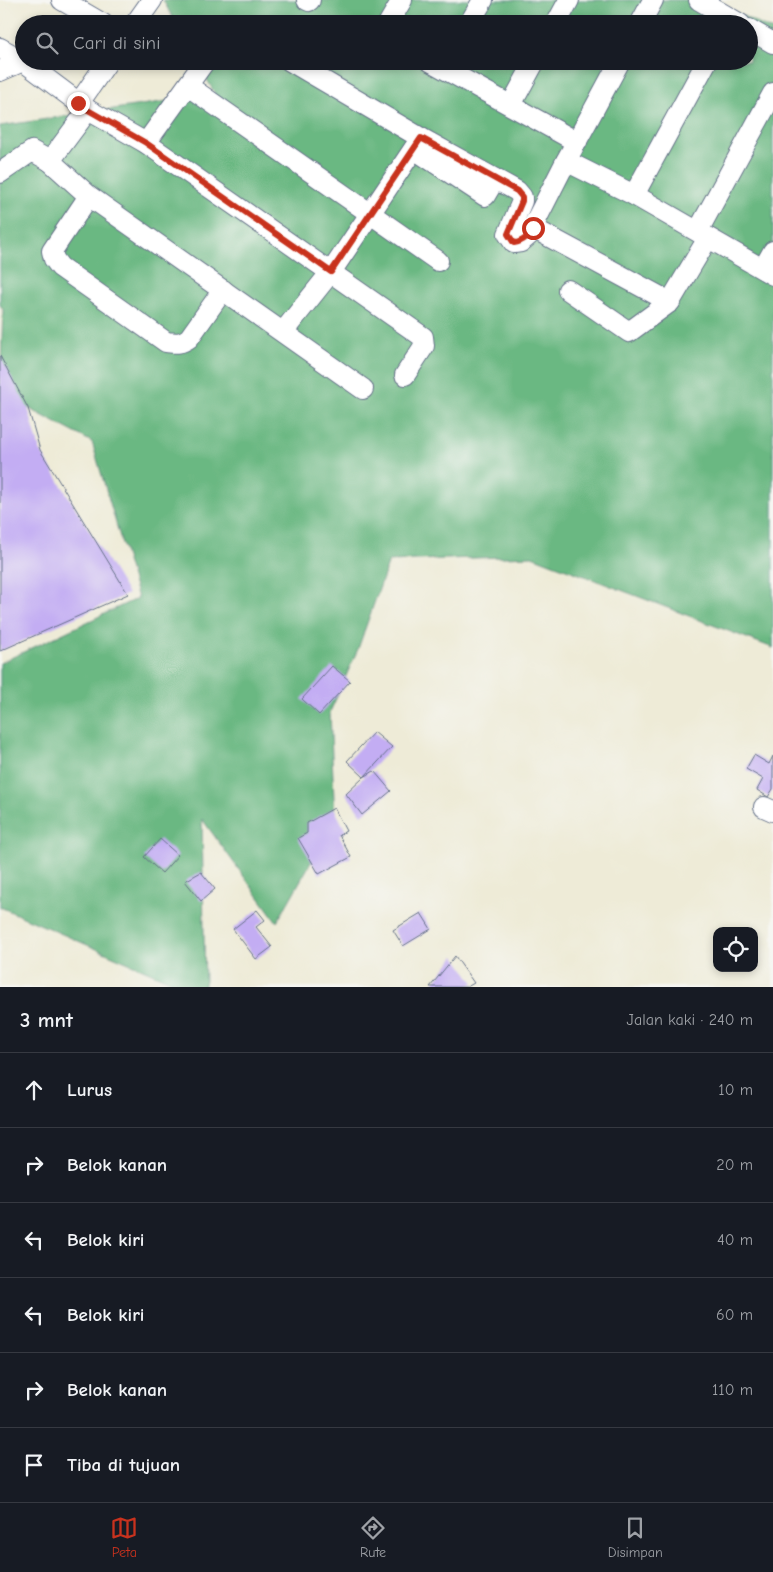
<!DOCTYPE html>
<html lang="id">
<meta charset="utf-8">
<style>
:root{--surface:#171b24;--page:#20242c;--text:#f1f3f6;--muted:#9ea1a6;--line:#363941;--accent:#c8321e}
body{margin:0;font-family:"Comic Neue",sans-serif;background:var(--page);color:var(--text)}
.controls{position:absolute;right:15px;bottom:15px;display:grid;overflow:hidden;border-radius:10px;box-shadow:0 2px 8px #0003}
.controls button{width:45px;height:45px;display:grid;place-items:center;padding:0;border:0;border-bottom:1px solid var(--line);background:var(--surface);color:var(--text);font:25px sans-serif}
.stop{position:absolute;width:15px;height:15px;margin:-11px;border:4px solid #c8321e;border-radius:50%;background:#fff}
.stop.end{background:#c8321e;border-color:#fff;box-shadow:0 1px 5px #0008}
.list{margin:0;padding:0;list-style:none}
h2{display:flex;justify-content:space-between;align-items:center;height:65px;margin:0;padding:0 20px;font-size:21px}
h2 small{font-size:16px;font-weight:400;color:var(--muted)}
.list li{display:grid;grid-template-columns:32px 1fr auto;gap:15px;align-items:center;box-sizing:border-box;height:75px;padding:0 20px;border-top:1px solid var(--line)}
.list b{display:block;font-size:19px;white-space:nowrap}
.list em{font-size:16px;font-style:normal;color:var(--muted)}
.icon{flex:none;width:28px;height:28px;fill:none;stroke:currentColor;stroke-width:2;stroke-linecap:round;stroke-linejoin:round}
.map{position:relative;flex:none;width:773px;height:987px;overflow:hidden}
.search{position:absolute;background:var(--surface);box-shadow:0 2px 8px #0003;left:15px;right:15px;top:15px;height:55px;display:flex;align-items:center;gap:12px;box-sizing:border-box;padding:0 18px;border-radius:28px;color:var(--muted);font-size:19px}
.sheet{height:515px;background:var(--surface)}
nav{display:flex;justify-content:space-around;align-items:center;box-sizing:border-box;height:70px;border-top:1px solid var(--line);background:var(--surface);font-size:14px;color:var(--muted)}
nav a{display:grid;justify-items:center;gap:2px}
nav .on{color:var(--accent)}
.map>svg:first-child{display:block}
.forest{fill:#6bb882;stroke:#437470}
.building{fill:#c3adf3}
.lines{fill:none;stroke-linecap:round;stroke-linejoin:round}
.street-casing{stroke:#657188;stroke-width:22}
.street{stroke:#fff;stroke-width:20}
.route{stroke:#c8321e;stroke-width:6}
</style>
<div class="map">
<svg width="773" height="987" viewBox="0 0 773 987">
<rect width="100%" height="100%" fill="#f6f6f2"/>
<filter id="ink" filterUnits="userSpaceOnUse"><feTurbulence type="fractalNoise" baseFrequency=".02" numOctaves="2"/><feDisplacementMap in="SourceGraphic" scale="10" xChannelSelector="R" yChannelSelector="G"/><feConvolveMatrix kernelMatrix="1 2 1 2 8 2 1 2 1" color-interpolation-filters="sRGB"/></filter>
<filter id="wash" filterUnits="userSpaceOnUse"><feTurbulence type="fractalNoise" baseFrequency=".0096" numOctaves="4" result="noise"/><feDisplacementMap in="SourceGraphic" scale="20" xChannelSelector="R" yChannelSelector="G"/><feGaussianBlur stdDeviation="1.12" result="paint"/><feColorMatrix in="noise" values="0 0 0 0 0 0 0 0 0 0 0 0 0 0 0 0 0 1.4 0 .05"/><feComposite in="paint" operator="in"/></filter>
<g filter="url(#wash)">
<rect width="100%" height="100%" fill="#eeebd7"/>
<polygon class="forest" points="163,0 711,0 773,31 773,648 532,556 389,561 358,649 330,712 335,820 277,922 202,819 205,987 184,987 0,907 0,663 138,598 92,442 0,393 3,309 0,305 0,126 215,94 197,61 749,61 749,24 176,24"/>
<g id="blocks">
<g class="building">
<polygon points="0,356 28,408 40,450 128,594 0,651"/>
<polygon points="332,666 350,681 319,715 302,699"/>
<polygon points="374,732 392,747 364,777 374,771 391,791 362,815 346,794 364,777 347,761"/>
<polygon points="754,755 769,764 773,756 773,789 768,797 757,790 763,779 746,769"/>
<polygon points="334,808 346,831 339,835 351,857 319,874 298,838 307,833 307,823"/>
<polygon points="160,839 178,855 162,873 144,857"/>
<polygon points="201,872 215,889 201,901 185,881"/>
<polygon points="257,910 265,920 256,927 272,947 256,959 233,929"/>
<polygon points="421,913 431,929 403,946 393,930"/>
<polygon points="455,956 474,983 467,987 430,987"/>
</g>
</g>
</g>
<g filter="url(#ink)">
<use href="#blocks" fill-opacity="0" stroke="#657188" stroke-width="1"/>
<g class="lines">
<defs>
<g id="street">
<polyline points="62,0 103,24"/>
<polyline points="307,0 309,1 310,0"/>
<polyline points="699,0 740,24"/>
<polyline points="135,24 152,0"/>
<polyline points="388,24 402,0"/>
<polyline points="469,24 483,0"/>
<polyline points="556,24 569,0"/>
<polyline points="640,24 653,0"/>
<polyline points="749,29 773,43"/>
<polyline points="0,48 23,61 79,103 108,61"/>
<polyline points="290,61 421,138 517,191 522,197 522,201 508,234 514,243 521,242 528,236 566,161 620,61"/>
<polyline points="430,61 577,142"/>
<polyline points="0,71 23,61"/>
<polyline points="188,86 438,261"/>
<polyline points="79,103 88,110 146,143 423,337 424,346 405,375"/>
<polyline points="511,105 535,61"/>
<polyline points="88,110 50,161 89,196 363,389"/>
<polyline points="146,143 205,61"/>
<polyline points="414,149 485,196 495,179"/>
<polyline points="566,161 634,195 773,275"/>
<polyline points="0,173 32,151 50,161"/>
<polyline points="634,195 707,61"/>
<path d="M89 196 52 251 54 259 60 267 166 342C176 343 181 344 189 338L223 290"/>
<polyline points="533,228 670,302"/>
<polyline points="698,231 773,93"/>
<polyline points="763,269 773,251"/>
<polyline points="568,290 629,332 670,302 708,238"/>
<polyline points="283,332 331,272 421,138"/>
<polyline points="764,807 773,811"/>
</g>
</defs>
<use href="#street" class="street-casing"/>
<use href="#street" class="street"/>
</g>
</g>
<g class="lines" filter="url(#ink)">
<path class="route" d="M78 103 88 110 146 143 331 272 421 138 517 191 522 197V201L508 234 514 243C524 242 528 236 533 228"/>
</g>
</svg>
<div class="controls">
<button><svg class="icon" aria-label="locate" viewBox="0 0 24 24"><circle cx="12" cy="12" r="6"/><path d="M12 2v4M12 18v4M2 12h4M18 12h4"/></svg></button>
</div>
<div class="stop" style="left:533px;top:228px"></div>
<div class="stop end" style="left:78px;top:103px"></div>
<div class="search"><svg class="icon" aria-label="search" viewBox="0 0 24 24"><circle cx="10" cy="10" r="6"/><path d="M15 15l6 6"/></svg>Cari di sini</div>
</div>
<section class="sheet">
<h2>3 mnt<small>Jalan kaki · 240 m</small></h2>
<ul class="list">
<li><svg class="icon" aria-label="ahead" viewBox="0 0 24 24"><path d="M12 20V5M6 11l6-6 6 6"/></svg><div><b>Lurus</b></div><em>10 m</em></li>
<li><svg class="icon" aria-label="right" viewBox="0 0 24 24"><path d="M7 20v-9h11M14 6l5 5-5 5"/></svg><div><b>Belok kanan</b></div><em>20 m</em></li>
<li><svg class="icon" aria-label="left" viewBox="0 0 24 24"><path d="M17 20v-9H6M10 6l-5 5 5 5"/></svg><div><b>Belok kiri</b></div><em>40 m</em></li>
<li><svg class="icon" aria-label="left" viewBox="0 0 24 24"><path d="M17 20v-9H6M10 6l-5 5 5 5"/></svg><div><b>Belok kiri</b></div><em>60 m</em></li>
<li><svg class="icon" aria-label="right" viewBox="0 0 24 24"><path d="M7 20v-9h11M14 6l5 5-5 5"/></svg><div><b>Belok kanan</b></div><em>110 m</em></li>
<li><svg class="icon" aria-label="arrive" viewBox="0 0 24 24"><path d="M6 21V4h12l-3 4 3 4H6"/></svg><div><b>Tiba di tujuan</b></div></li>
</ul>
</section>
<nav>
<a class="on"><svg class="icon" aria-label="map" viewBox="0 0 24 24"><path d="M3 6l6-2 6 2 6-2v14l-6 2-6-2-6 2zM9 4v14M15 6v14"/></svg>Peta</a>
<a><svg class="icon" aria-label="directions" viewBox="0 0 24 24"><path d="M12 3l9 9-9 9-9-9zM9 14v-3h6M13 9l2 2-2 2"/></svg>Rute</a>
<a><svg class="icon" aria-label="saved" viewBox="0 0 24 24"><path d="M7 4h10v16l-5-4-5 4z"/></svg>Disimpan</a>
</nav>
